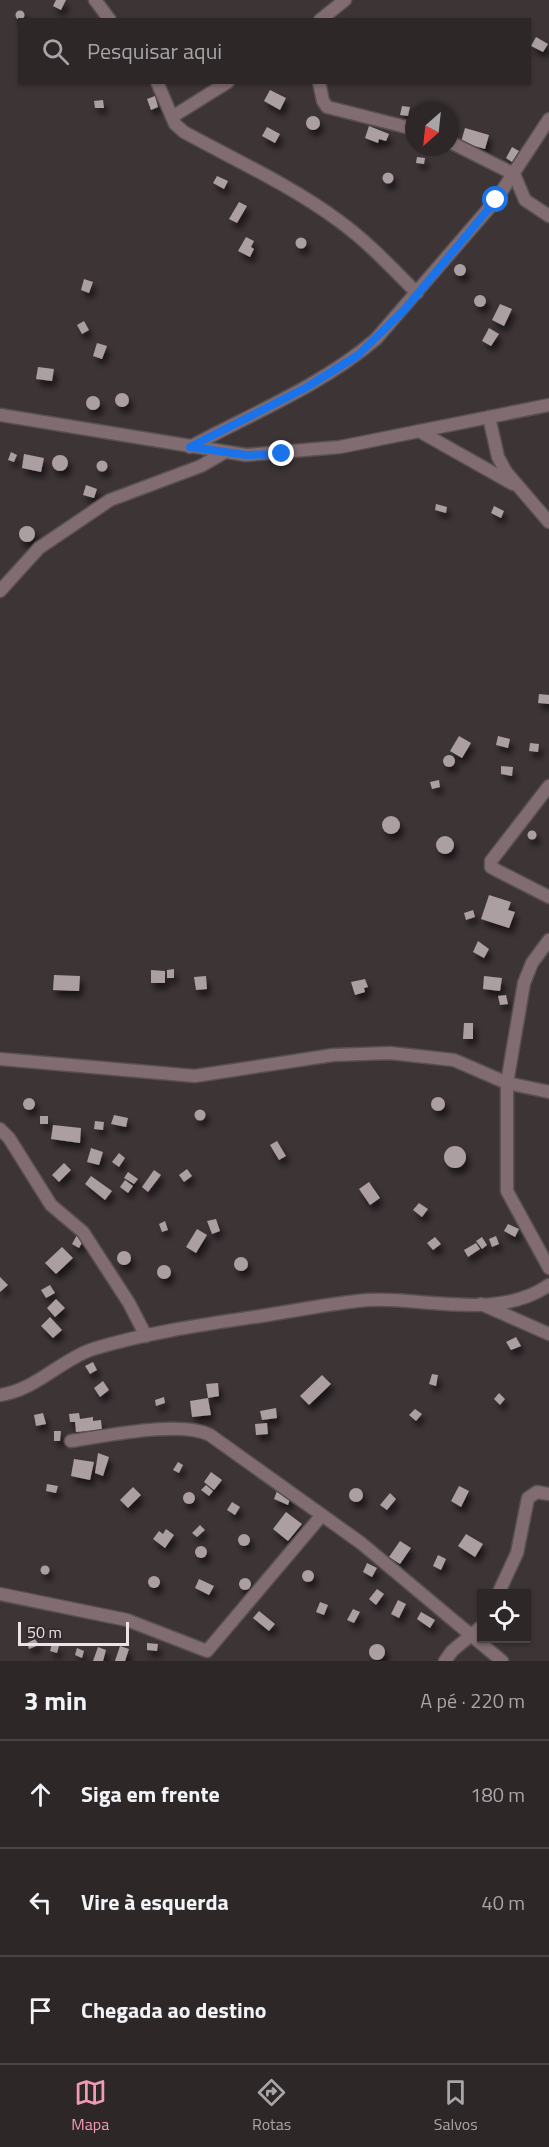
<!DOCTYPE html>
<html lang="pt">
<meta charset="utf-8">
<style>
:root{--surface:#2e2728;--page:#3a3334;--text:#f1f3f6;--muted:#a7a5a8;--line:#494445;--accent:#f09ab6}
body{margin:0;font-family:"Titillium Web",sans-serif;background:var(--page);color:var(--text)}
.controls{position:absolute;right:18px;bottom:18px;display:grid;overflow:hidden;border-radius:0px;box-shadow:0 2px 4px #0004}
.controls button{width:54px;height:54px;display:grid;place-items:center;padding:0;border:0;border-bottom:2px solid var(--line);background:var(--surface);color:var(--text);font:30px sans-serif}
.compass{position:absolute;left:405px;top:102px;width:54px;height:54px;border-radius:50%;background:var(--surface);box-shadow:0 2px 4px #0004;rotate:207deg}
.scale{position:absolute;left:18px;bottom:15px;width:111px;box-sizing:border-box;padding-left:6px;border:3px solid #eae4e6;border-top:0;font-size:16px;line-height:21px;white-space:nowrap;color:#eae4e6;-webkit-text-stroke:4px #322a2c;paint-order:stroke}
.stop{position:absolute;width:18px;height:18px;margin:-14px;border:4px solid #1a73e8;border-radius:50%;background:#fff}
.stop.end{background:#1a73e8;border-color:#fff;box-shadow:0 2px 6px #0008}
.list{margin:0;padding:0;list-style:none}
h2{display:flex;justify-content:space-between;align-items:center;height:78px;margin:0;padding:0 24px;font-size:26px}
h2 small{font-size:20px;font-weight:400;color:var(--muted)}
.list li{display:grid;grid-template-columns:39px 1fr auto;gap:18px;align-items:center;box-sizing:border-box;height:108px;padding:0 24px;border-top:2px solid var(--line)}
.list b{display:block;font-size:22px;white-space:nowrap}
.list em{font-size:20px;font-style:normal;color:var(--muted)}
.icon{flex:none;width:33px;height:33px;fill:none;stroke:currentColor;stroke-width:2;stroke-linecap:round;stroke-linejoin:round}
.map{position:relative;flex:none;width:549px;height:1661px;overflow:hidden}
.search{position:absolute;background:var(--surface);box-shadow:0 2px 4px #0004;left:18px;right:18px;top:18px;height:66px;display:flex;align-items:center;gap:15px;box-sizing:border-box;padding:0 21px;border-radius:0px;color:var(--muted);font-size:22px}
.sheet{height:402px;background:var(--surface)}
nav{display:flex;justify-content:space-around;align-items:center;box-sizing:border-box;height:84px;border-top:2px solid var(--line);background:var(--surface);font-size:16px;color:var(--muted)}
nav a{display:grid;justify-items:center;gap:3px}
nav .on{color:var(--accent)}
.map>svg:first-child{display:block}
.building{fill:#ab9fa2;filter:url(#shadow)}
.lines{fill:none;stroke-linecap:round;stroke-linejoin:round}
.street-casing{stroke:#595052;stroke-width:15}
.street{stroke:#816c72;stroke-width:12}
.route{stroke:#1a73e8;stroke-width:8}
</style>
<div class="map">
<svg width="549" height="1661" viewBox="0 0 549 1661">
<defs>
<filter id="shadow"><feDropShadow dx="3.5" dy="6" stdDeviation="3" flood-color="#0009"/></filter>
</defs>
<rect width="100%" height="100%" fill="#3d3436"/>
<g class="building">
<polygon points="56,0 66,0 61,10 53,6"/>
<circle cx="20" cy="15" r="4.5"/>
<polygon points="536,37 548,44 543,52 531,46"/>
<polygon points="270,90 286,98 280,110 264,101"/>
<polygon points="155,96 158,107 151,110 147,99"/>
<polygon points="103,100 104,108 95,108 94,101"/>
<polygon points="402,106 410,107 408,116 400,115"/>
<circle cx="313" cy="123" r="7"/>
<polygon points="369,126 389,134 386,141 379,139 378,143 365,138"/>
<polygon points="267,127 280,134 275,143 262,136"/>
<polygon points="465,128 489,135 485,149 461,142"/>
<polygon points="512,147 519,151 512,162 506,158"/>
<polygon points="417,157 425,158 424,164 416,163"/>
<circle cx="388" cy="178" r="5.5"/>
<polygon points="217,176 228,181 224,189 213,183"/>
<polygon points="239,202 247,206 237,223 229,219"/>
<polygon points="246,237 254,241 251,247 254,249 250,257 238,251"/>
<circle cx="301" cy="243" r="5.5"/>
<circle cx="460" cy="270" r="6"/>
<polygon points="84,279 93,282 89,293 81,290"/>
<circle cx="480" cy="301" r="6"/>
<polygon points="500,304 512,309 504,326 492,320"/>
<polygon points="84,321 89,330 82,334 77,325"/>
<polygon points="489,328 499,334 491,346 482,341"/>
<polygon points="97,343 107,346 102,359 93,356"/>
<polygon points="38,367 54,369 52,381 36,379"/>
<circle cx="122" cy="400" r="7"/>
<circle cx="93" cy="403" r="7"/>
<polygon points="11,452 17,455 14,462 8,460"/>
<polygon points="24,454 44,458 41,472 22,468"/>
<circle cx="60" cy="463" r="8"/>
<circle cx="102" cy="466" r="5.5"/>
<polygon points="86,485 97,489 94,498 83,495"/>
<polygon points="436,504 447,507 446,513 435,510"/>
<polygon points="494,506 504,511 501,518 491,513"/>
<circle cx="27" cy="534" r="8"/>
<polygon points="539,694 549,695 549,704 538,703"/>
<polygon points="459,736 471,743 462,758 450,751"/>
<polygon points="498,736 510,739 508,748 496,745"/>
<polygon points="530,743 539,744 538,752 529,751"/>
<circle cx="449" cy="761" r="6"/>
<polygon points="501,766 513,767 512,776 501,774"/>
<polygon points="439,780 440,787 432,789 430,782"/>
<circle cx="391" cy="825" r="9"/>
<circle cx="532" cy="835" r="4.5"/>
<circle cx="445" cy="845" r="9"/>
<polygon points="489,895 511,902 508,910 515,912 509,928 481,919"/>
<polygon points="473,910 475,917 466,920 464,913"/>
<polygon points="478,941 489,949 484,958 473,952"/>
<polygon points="174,969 174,978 167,978 167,970"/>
<polygon points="151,970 165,971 165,983 151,983"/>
<polygon points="54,975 80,976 79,991 53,990"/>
<polygon points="206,976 207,989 196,990 194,977"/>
<polygon points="484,976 502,978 500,991 483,989"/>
<polygon points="365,979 368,987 364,988 365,992 355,995 351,982"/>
<polygon points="506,995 508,1004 500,1005 498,996"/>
<polygon points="464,1023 473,1023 473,1039 463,1039"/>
<circle cx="438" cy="1104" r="7"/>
<circle cx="29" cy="1104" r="6"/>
<circle cx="200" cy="1115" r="5.5"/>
<polygon points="114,1115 128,1118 126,1127 111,1124"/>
<rect x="40" y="1116" width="8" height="8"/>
<polygon points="95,1121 104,1122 103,1130 94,1129"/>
<polygon points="53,1125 81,1128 80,1143 51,1139"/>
<polygon points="277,1141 286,1156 279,1160 270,1145"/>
<circle cx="455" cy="1157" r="11"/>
<polygon points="91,1148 103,1152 99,1165 87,1162"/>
<polygon points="119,1153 125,1158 119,1167 112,1162"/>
<polygon points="64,1163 71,1170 59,1182 52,1175"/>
<polygon points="187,1169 192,1176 184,1182 179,1175"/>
<polygon points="154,1170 161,1175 148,1192 142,1187"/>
<polygon points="128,1172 138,1179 134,1184 124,1178"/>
<polygon points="91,1176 112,1191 105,1200 85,1184"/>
<polygon points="125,1180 133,1186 128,1193 120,1187"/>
<polygon points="369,1182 380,1198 370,1205 359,1189"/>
<polygon points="419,1203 428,1209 422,1217 413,1210"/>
<polygon points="216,1219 220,1231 212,1234 207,1221"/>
<polygon points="165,1221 168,1230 162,1232 159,1224"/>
<polygon points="508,1224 519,1229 515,1237 504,1231"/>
<polygon points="197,1229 207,1235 196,1253 186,1247"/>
<polygon points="77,1235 84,1239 79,1248 72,1244"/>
<polygon points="496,1236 499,1244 492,1247 489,1239"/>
<polygon points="435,1237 441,1244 433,1250 427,1243"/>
<polygon points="482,1237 487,1245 482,1249 476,1241"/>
<polygon points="476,1243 480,1249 468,1257 464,1250"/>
<polygon points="62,1247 73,1258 56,1274 45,1263"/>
<circle cx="124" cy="1258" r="7"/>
<circle cx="241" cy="1264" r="7"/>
<circle cx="164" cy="1272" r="7"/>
<polygon points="0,1277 8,1285 0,1292"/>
<polygon points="50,1285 55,1293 46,1298 41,1290"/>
<polygon points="56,1299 65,1308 55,1317 47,1308"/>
<polygon points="50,1317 62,1330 53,1338 41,1326"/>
<polygon points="516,1337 521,1346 511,1350 506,1342"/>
<polygon points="93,1362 97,1370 90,1374 85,1366"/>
<polygon points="432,1374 438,1375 436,1386 429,1384"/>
<polygon points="322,1375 331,1384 309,1405 300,1396"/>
<polygon points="103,1381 109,1390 100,1397 94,1388"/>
<polygon points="218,1383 219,1396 208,1398 206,1384"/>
<polygon points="499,1393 505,1399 500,1405 494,1399"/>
<polygon points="164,1397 165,1403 156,1406 155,1400"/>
<polygon points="208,1398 211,1415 192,1417 190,1401"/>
<polygon points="276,1408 277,1418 262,1420 260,1411"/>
<polygon points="415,1409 422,1414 416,1421 409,1415"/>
<polygon points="43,1413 46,1424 36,1426 34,1415"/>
<polygon points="79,1413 80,1419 93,1417 93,1421 101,1420 102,1430 76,1432 75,1422 70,1422 69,1414"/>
<polygon points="267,1423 268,1434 256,1435 255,1424"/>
<polygon points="54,1431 61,1431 60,1441 54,1441"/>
<polygon points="98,1453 109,1457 103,1476 95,1473"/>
<polygon points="74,1459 94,1462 90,1480 71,1476"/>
<polygon points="178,1462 183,1465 179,1473 173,1470"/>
<polygon points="211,1472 222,1480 214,1490 204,1482"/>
<polygon points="47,1484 58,1486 56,1493 46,1491"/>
<polygon points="206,1485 213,1491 209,1496 201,1490"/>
<polygon points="459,1486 469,1491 461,1507 451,1501"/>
<polygon points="133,1487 141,1495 128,1508 120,1500"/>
<circle cx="356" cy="1495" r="7"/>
<polygon points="277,1491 291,1496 288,1505 274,1499"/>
<circle cx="189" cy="1498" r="6"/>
<polygon points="390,1493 396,1499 387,1510 380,1505"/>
<polygon points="232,1502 240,1507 235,1515 227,1510"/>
<polygon points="286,1512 302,1524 288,1541 273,1529"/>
<polygon points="200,1525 205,1530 197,1537 192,1533"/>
<polygon points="166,1529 174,1535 165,1548 153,1539 159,1531 163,1534"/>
<circle cx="244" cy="1540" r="6"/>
<polygon points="466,1534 483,1544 475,1557 458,1546"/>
<polygon points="400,1541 411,1548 400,1564 389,1557"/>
<circle cx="201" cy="1552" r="6"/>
<polygon points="438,1555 446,1559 441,1570 433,1566"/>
<polygon points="367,1563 377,1568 372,1577 363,1572"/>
<circle cx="45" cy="1570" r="4.5"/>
<circle cx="308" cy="1576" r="6"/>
<circle cx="154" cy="1582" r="6"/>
<circle cx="245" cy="1584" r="6"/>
<polygon points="199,1579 214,1586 209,1595 195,1588"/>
<polygon points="377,1589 384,1594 376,1605 369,1599"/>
<polygon points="398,1600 406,1604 399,1618 391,1614"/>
<polygon points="320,1602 328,1605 324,1615 316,1612"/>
<polygon points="353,1609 360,1612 354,1623 347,1620"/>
<polygon points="259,1611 275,1624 269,1631 253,1618"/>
<polygon points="421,1612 435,1620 430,1628 417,1619"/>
<polygon points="35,1639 39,1645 29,1649 27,1643"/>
<polygon points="147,1643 158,1644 157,1651 147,1650"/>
<polygon points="52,1644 59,1646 57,1653 50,1651"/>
<circle cx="377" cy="1652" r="8"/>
<polygon points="120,1646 129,1649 125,1661 115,1661"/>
<polygon points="98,1647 106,1650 103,1661 93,1661"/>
<polygon points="77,1648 84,1651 82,1658 75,1655"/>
</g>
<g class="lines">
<defs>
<g id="street">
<polyline points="95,0 110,20"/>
<polyline points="320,20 345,0"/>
<path d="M157 82 175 124 184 132C235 160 292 186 339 221 368 242 392 268 417 293"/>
<polyline points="319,82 323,101 327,107 414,129"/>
<polyline points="172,117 228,82"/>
<polyline points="450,142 514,174 525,200 549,216"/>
<polyline points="0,415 246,455 340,447 549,405"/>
<polyline points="489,417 498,457 506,472 549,522"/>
<polyline points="419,431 513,484"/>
<path d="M190 447C253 413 321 386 376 339L496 200 549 119"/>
<polyline points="0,591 39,548 110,500 201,466 225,452"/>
<polyline points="549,786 491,861 491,867 498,871 549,897"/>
<polyline points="549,940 532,963 524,983 507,1083 507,1191 549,1268"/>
<polyline points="0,1059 195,1076 333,1055 390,1053 454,1060 507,1083 549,1092"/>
<polyline points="0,1129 9,1138 51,1205 83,1232 129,1303 146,1336"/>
<polyline points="481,1304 549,1334"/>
<path d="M0 1395C36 1390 60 1360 93 1349 145 1333 200 1325 254 1317 288 1312 323 1305 357 1301 418 1294 495 1323 549 1285"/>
<path d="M71 1441C106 1436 180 1420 210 1435L361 1543 502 1661"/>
<polyline points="0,1594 127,1620 207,1651 322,1515"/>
<polyline points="498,1594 517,1553 528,1498 537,1492 549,1494"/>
<polyline points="445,1661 452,1651 482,1626"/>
</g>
</defs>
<use href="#street" class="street-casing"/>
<use href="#street" class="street"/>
</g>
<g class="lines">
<polyline class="route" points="282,454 246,455 190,447 307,387 358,355 405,309 496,200"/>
</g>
</svg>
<div class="controls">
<button><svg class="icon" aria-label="locate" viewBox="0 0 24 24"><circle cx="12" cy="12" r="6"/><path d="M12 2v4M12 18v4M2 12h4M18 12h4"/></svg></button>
</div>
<svg class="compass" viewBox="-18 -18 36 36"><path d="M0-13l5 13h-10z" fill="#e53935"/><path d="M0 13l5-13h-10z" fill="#a7a5a8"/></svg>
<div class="scale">50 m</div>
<div class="stop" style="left:496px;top:200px"></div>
<div class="stop end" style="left:282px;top:454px"></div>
<div class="search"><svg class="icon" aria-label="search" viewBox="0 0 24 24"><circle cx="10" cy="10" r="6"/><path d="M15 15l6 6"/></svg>Pesquisar aqui</div>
</div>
<section class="sheet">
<h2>3 min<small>A pé · 220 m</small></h2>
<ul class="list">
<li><svg class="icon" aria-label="ahead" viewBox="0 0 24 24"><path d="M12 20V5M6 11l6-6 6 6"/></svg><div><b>Siga em frente</b></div><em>180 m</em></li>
<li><svg class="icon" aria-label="left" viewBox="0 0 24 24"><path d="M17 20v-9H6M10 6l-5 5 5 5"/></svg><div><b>Vire à esquerda</b></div><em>40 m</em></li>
<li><svg class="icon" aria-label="arrive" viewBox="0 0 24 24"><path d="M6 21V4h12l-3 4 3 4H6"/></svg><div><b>Chegada ao destino</b></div></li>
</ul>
</section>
<nav>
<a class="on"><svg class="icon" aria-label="map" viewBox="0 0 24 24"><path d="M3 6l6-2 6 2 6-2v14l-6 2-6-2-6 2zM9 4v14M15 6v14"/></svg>Mapa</a>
<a><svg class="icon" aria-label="directions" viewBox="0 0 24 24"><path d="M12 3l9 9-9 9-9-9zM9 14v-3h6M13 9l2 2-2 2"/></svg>Rotas</a>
<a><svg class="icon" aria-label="saved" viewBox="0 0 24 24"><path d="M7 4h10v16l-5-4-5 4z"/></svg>Salvos</a>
</nav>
